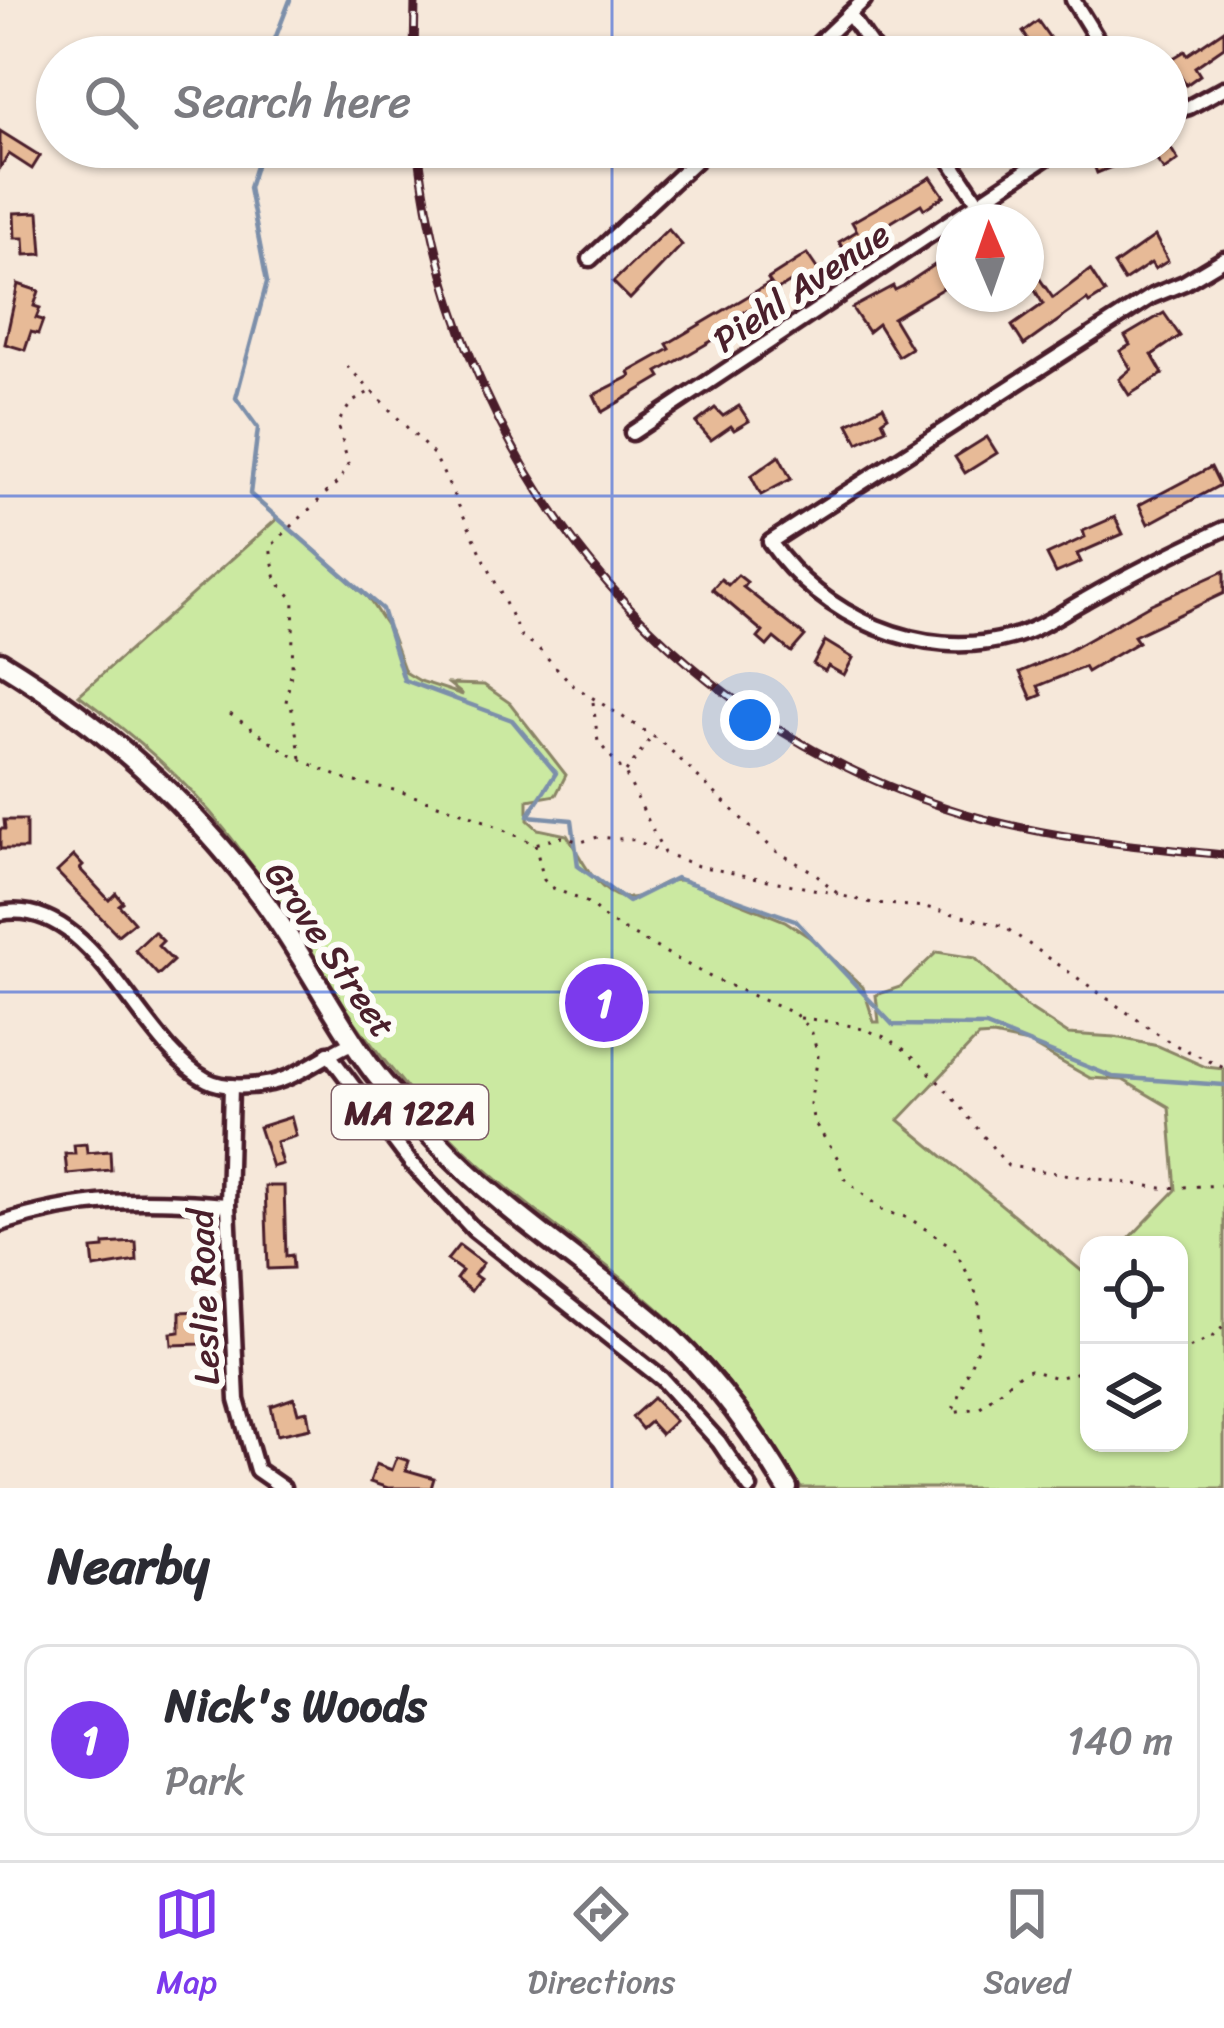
<!DOCTYPE html>
<style>
:root{--surface:#fff;--page:#f7f7f7;--text:#2b2b33;--muted:#7c7c81;--line:#e1e1e2;--accent:#7c3aed}
body{margin:0;font-family:Sriracha,sans-serif;background:var(--page);color:var(--text)}
.controls{position:absolute;right:36px;bottom:36px;display:grid;overflow:hidden;border-radius:24px;box-shadow:0 3px 9px #0004}
.controls button{width:108px;height:108px;display:grid;place-items:center;padding:0;border:0;border-bottom:3px solid var(--line);background:var(--surface);color:var(--text);font:60px sans-serif}
.compass{position:absolute;left:936px;top:204px;width:108px;height:108px;border-radius:50%;background:var(--surface);box-shadow:0 3px 9px #0004;rotate:358deg}
.you{position:absolute;left:750px;top:720px;width:42px;height:42px;margin:-30px;border:9px solid #fff;border-radius:50%;background:#1a73e8;box-shadow:0 0 0 18px #1a73e833}
.badge{display:grid;place-items:center;width:78px;height:78px;border-radius:50%;background:var(--accent);color:#fff;font-size:39px;font-weight:700}
.pin{position:absolute;translate:-50% -50%;border:6px solid #fff;box-shadow:0 3px 12px #0006}
.list{margin:0;padding:0;list-style:none}
h2{display:flex;justify-content:space-between;align-items:center;height:156px;margin:0;padding:0 48px;font-size:51px}
h2 small{font-size:39px;font-weight:400;color:var(--muted)}
.list li{display:grid;grid-template-columns:78px 1fr auto;gap:36px;align-items:center;box-sizing:border-box;height:192px;margin:0 24px 24px;padding:0 24px;border:3px solid var(--line);border-radius:24px}
.list b{display:block;font-size:45px;white-space:nowrap}
.list p{margin:0;font-size:39px;white-space:nowrap;color:var(--muted)}
.list em{font-size:39px;font-style:normal;color:var(--muted)}
.icon{flex:none;width:66px;height:66px;fill:none;stroke:currentColor;stroke-width:2;stroke-linecap:round;stroke-linejoin:round}
.map{position:relative;flex:none;width:1224px;height:1488px;overflow:hidden}
.search{position:absolute;background:var(--surface);box-shadow:0 3px 9px #0004;left:36px;right:36px;top:36px;height:132px;display:flex;align-items:center;gap:30px;box-sizing:border-box;padding:0 42px;border-radius:66px;color:var(--muted);font-size:45px}
.sheet{height:372px;background:var(--surface)}
nav{display:flex;justify-content:space-around;align-items:center;box-sizing:border-box;height:168px;border-top:3px solid var(--line);background:var(--surface);font-size:33px;color:var(--muted)}
nav a{display:grid;justify-items:center;gap:6px}
nav .on{color:var(--accent)}
.map>svg:first-child{display:block}
.green{fill:#cbe9a1;stroke:#8a8466;stroke-width:3;fill-rule:evenodd}
.lines{fill:none;stroke-linecap:round;stroke-linejoin:round}
.stream{stroke:#7c8faa;stroke-width:4.5}
.building{fill:#e7ba97;stroke:#4a1f2b;stroke-width:3}
.street-casing{stroke:#4a1f2b;stroke-width:21}
.primary-casing{stroke:#4a1f2b;stroke-width:27}
.path{stroke:#4a1f2b;stroke-width:3;stroke-dasharray:3 9;stroke-linecap:butt}
.street{stroke:#fdfcf7;stroke-width:12}
.primary{stroke:#fdfcf7;stroke-width:18}
.rail-casing{stroke:#4a1f2b;stroke-width:9}
.rail{stroke:#fdfcf7;stroke-width:4.5;stroke-dasharray:14;stroke-linecap:butt}
.grid{fill:none;stroke:#1d4ed8;stroke-width:3;stroke-opacity:0.55}
.labels{text-anchor:middle;stroke-width:12;stroke-linejoin:round;paint-order:stroke}
.shield{fill:#fdfcf7;stroke:#806168;stroke-width:3}
.shield-label{font-size:33px;font-weight:bold;fill:#4a1f2b}
.street-label{font-size:36px;fill:#4a1f2b;stroke:#fdfcf7}
</style>
<div class="map">
<svg width="1224" height="1488" viewBox="0 0 1224 1488">
<rect width="100%" height="100%" fill="#f6e8da"/>
<filter id="ink" filterUnits="userSpaceOnUse"><feTurbulence type="fractalNoise" baseFrequency=".00833" numOctaves="2"/><feDisplacementMap in="SourceGraphic" scale="24" xChannelSelector="R" yChannelSelector="G"/><feConvolveMatrix kernelMatrix="1 2 1 2 8 2 1 2 1" color-interpolation-filters="sRGB"/></filter>
<g filter="url(#ink)">
<path class="green" d="M278 518 368 598 390 631 405 672 420 681 463 695 449 684 484 685 510 703 566 775 556 795 528 800V820L538 829 567 835C583 861 606 915 646 893 661 885 666 879 683 880L785 921 809 937 863 987 874 1022H879L876 995 900 987 937 952 975 958 1025 1006 1068 1034 1115 1037 1158 1046 1206 1067 1224 1069V1488H801C766 1431 728 1376 680 1329 601 1253 506 1199 432 1117 394 1074 358 1029 326 981 293 930 263 877 225 830 183 777 133 735 79 695ZM993 1036 1028 1043 1090 1078 1123 1080 1169 1107 1176 1190 1123 1245H1179V1443H1089V1277L899 1120 978 1037Z"/>
<g class="lines">
<g class="stream">
<polyline points="268,57 290,0"/>
<polyline points="262,147 249,188 267,282 236,398 258,428 250,494 382,609 404,680 512,720 556,773 528,816 572,820 578,866 628,902 676,878 795,920 893,1025 986,1026 1113,1077 1224,1085"/>
</g>
</g>
<g class="building">
<polygon points="1038,21 1063,57 1031,57 1025,49 1031,44 1023,32"/>
<polygon points="1224,30 1224,47 1195,67 1200,75 1186,85 1170,60 1185,51 1187,55"/>
<polygon points="0,131 40,156 32,169 9,154 0,168"/>
<polygon points="1122,147 1170,147 1178,160 1164,170 1150,151 1097,173 1092,160"/>
<polygon points="931,177 944,196 924,209 921,204 870,235 874,241 847,255 839,242 857,231 852,222"/>
<polygon points="39,212 42,254 25,255 24,238 15,238 14,213"/>
<polygon points="668,229 682,245 630,299 613,282"/>
<polygon points="1155,236 1168,261 1155,269 1151,263 1124,281 1114,265"/>
<polygon points="807,254 822,276 807,286 800,276 776,291 768,279"/>
<polygon points="936,264 950,284 893,318 911,348 898,356 878,324 868,332 852,308 893,286 895,290 903,286"/>
<polygon points="1090,270 1105,293 1089,303 1087,300 1024,345 1012,326 1043,304 1029,280 1037,275 1053,298"/>
<polygon points="770,283 780,298 758,312 755,307 734,317 739,325 658,372 661,377 602,412 594,395 631,376 629,372 670,349 667,344"/>
<polygon points="18,284 39,291 34,306 40,308 36,318 43,320 38,334 31,332 25,350 5,344"/>
<polygon points="1164,313 1180,336 1152,355 1163,374 1129,395 1119,379 1131,369 1120,351 1130,345 1125,336"/>
<polygon points="739,406 749,421 734,430 731,426 711,440 696,423 715,408 723,416"/>
<polygon points="883,406 888,416 882,420 886,429 858,443 848,424"/>
<polygon points="987,437 997,453 965,473 955,457"/>
<polygon points="779,456 791,479 761,495 751,476"/>
<polygon points="1211,467 1220,485 1148,524 1139,505"/>
<polygon points="1115,517 1123,534 1077,554 1081,562 1056,573 1047,555 1085,537 1083,531"/>
<polygon points="1224,571 1224,593 1134,636 1138,642 1087,672 1084,667 1038,686 1042,695 1032,699 1020,672 1065,653 1151,604"/>
<polygon points="738,575 747,582 743,587 805,636 791,652 774,638 767,646 758,638 763,632 712,589 721,579 728,585"/>
<polygon points="825,641 853,658 844,675 828,666 825,671 813,664"/>
<polygon points="4,820 26,820 26,849 0,849 0,829 5,829"/>
<polygon points="74,856 83,866 80,869 109,900 116,893 123,902 119,905 134,922 118,935 57,872"/>
<polygon points="154,932 163,941 158,946 173,961 158,975 135,950"/>
<polygon points="291,1117 296,1136 276,1142 282,1164 272,1167 259,1127"/>
<polygon points="86,1144 87,1153 110,1151 111,1170 67,1174 65,1154 75,1154 74,1145"/>
<polygon points="265,1186 284,1186 286,1256 292,1255 293,1268 268,1269"/>
<polygon points="136,1242 137,1261 94,1268 92,1249 104,1248 104,1244"/>
<polygon points="459,1245 483,1263 474,1275 480,1279 471,1291 456,1279 462,1271 447,1260"/>
<polygon points="199,1311 201,1344 172,1345 171,1333 180,1332 180,1312"/>
<polygon points="294,1398 298,1413 307,1411 310,1428 277,1435 271,1406"/>
<polygon points="653,1398 675,1421 661,1434 650,1422 642,1429 632,1417"/>
<polygon points="397,1457 409,1461 406,1470 434,1478 431,1488 388,1488 370,1482 376,1464 392,1470"/>
</g>
<g class="lines">
<defs>
<g id="street">
<polyline points="1073,0 1108,57"/>
<polyline points="849,14 879,57"/>
<polyline points="804,57 864,0"/>
<polyline points="1167,113 1189,107 1224,88"/>
<polyline points="941,147 978,202"/>
<polyline points="590,259 710,147"/>
<path d="M1224 259 1184 283 1152 296 770 542C821 616 922 663 1011 637 1038 630 1061 613 1085 600 1130 574 1177 551 1224 529"/>
<polyline points="632,433 1062,147"/>
<path d="M0 913C94 895 137 1043 207 1080 224 1089 253 1087 271 1083 300 1076 326 1054 354 1042"/>
<polyline points="328,1053 411,1163 474,1230 662,1379 719,1442 750,1488"/>
<polyline points="231,1086 228,1205 237,1400 257,1470 283,1488"/>
<path d="M0 1224C82 1197 143 1198 228 1205"/>
</g>
<path id="primary" d="M0 662C103 725 188 800 261 897 301 950 330 1011 369 1065 388 1092 413 1115 435 1139 495 1204 569 1253 637 1308 698 1356 748 1422 787 1488"/>
</defs>
<use href="#street" class="street-casing"/>
<use href="#primary" class="primary-casing"/>
<g class="path">
<polyline points="347,366 435,456 521,636 536,646 574,686 662,742 774,850 815,873 839,895 872,903 925,907 1003,926 1171,1043 1224,1068"/>
<polyline points="593,702 598,742 625,773 664,853 698,866 838,894"/>
<polyline points="230,714 291,755 346,780 399,791 476,817 535,844 562,837 581,842 598,837 635,840 664,853"/>
<polyline points="301,758 291,705 286,702 292,668 294,599 276,580 270,547 340,480 348,464 338,423 351,403 369,392"/>
<polyline points="626,772 652,736"/>
<polyline points="535,844 544,880 553,888 588,903 608,921 712,978 795,1014 811,1029 818,1056 810,1104 814,1122 837,1157 844,1178 883,1211 909,1218 954,1248 973,1284 979,1305 980,1341 952,1412 979,1408 1022,1372 1030,1370 1057,1378 1089,1369"/>
<path d="M800 1018C829 1021 857 1025 884 1037 926 1056 976 1129 1008 1166L1162 1188 1224 1185"/>
<polyline points="1179,1353 1212,1337 1224,1326"/>
</g>
<use href="#street" class="street"/>
<use href="#primary" class="primary"/>
<defs>
<g id="rail">
<polyline points="414,57 415,0"/>
<path d="M418 147C454 458 659 721 963 813 1047 838 1137 846 1224 855"/>
</g>
</defs>
<use href="#rail" class="rail-casing"/>
<use href="#rail" class="rail"/>
</g>
</g>
<path class="grid" d="M612 0V57M612 147V1488M0 496H1224M0 992H1224"/>
<g class="labels">
<rect class="shield" x="332" y="1085" width="156" height="54" rx="9"/>
<g class="shield-label">
<text x="410" y="1124">MA 122A</text>
</g>
<g class="street-label">
<text transform="translate(801 286) rotate(-34)" y="13">Piehl Avenue</text>
<text transform="translate(331 949) rotate(56)" y="13">Grove Street</text>
<text transform="translate(203 1297) rotate(-92)" y="13">Leslie Road</text>
</g>
</g>
</svg>
<div class="controls">
<button><svg class="icon" aria-label="locate" viewBox="0 0 24 24"><circle cx="12" cy="12" r="6"/><path d="M12 2v4M12 18v4M2 12h4M18 12h4"/></svg></button>
<button><svg class="icon" aria-label="layers" viewBox="0 0 24 24"><path d="M12 4l9 5-9 5-9-5zM3 14l9 5 9-5"/></svg></button>
</div>
<svg class="compass" viewBox="-18 -18 36 36"><path d="M0-13l5 13h-10z" fill="#e53935"/><path d="M0 13l5-13h-10z" fill="#7c7c81"/></svg>
<div class="you"></div>
<div class="pin badge" style="left:604px;top:1003px">1</div>
<div class="search"><svg class="icon" aria-label="search" viewBox="0 0 24 24"><circle cx="10" cy="10" r="6"/><path d="M15 15l6 6"/></svg>Search here</div>
</div>
<section class="sheet">
<h2>Nearby<small></small></h2>
<ul class="list">
<li><span class="badge">1</span><div><b>Nick's Woods</b><p>Park</p></div><em>140 m</em></li>
</ul>
</section>
<nav>
<a class="on"><svg class="icon" aria-label="map" viewBox="0 0 24 24"><path d="M3 6l6-2 6 2 6-2v14l-6 2-6-2-6 2zM9 4v14M15 6v14"/></svg>Map</a>
<a><svg class="icon" aria-label="directions" viewBox="0 0 24 24"><path d="M12 3l9 9-9 9-9-9zM9 14v-3h6M13 9l2 2-2 2"/></svg>Directions</a>
<a><svg class="icon" aria-label="saved" viewBox="0 0 24 24"><path d="M7 4h10v16l-5-4-5 4z"/></svg>Saved</a>
</nav>
